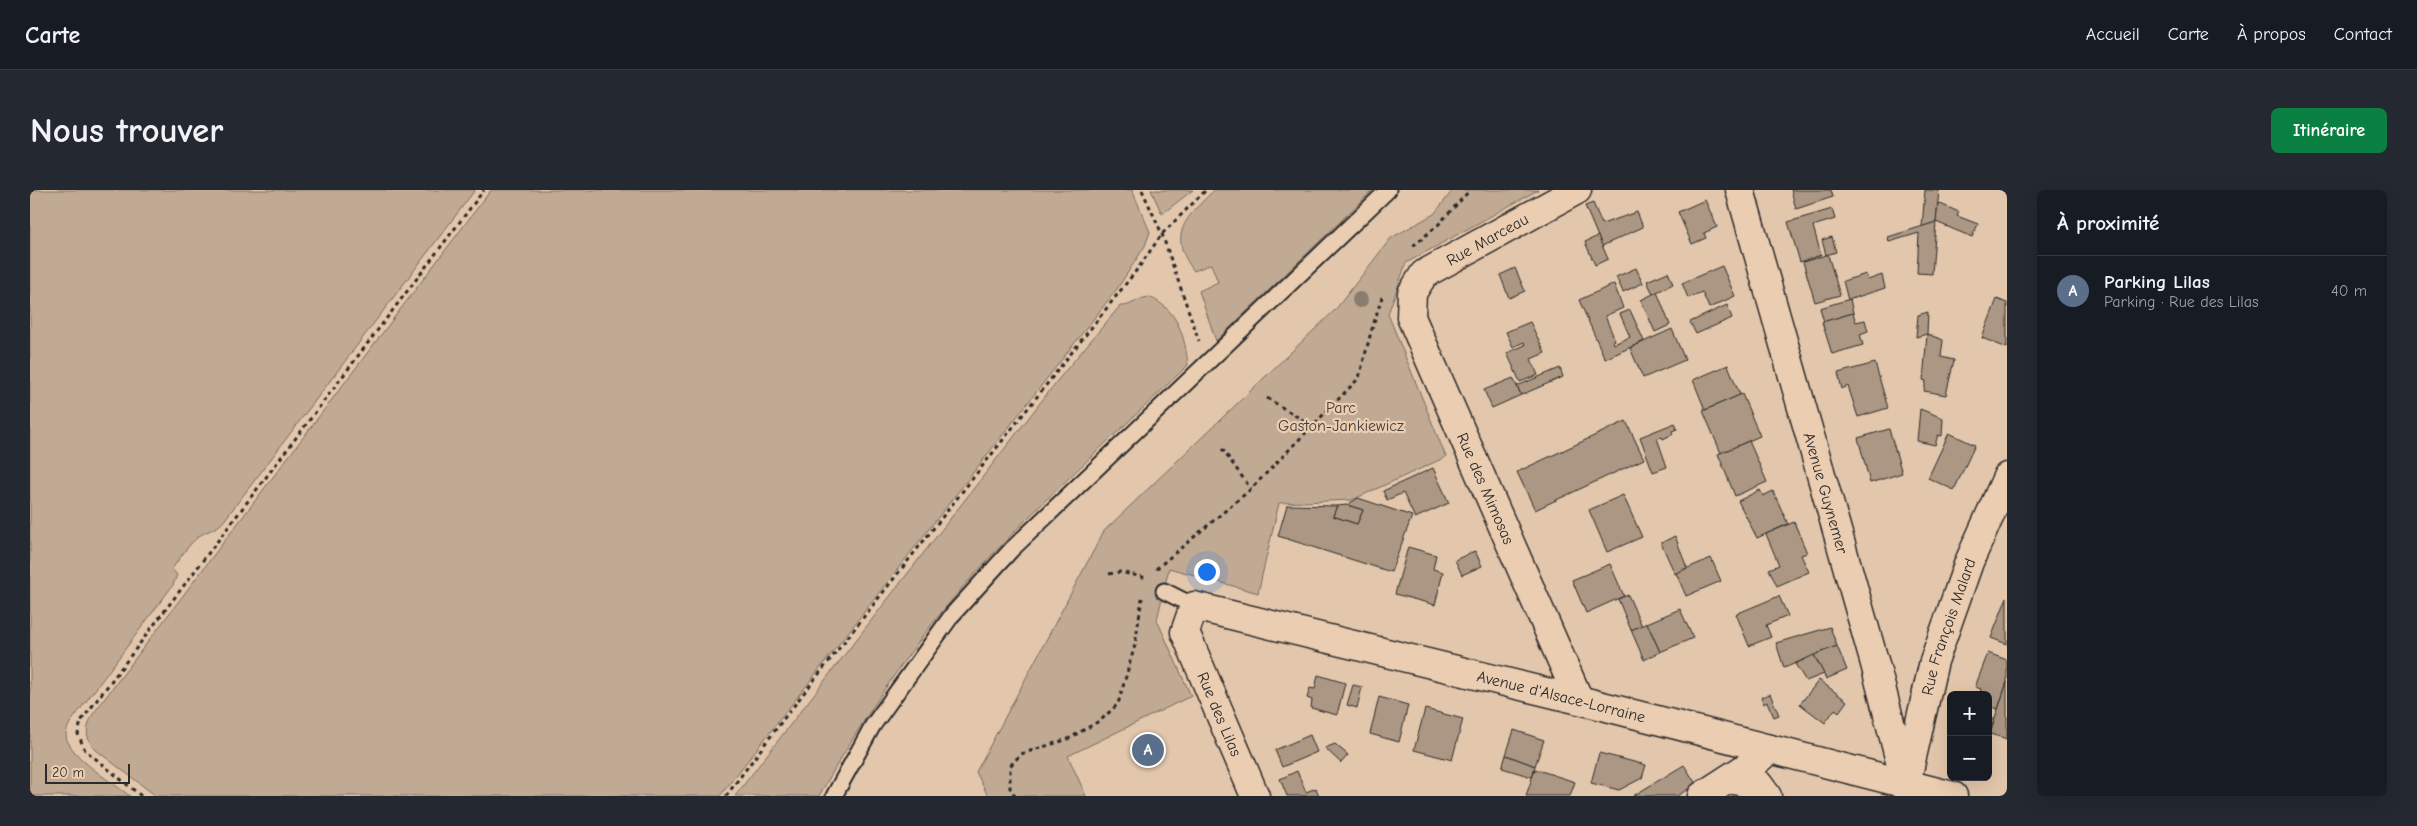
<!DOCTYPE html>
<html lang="fr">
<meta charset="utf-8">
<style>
:root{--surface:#171b24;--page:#242831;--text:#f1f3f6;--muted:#9ea1a6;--line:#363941;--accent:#0b8043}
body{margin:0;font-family:"Comic Neue",sans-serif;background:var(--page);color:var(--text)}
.controls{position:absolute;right:15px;bottom:15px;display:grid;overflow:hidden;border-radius:8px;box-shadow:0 5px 20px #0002}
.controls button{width:45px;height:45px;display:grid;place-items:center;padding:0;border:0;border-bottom:1px solid var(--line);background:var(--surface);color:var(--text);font:25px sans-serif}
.scale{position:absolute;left:15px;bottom:12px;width:85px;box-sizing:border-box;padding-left:5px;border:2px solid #2b2b2b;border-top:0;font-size:14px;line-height:18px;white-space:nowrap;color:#2b2b2b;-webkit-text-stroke:4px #ebcdb1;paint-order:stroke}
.you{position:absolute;left:1176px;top:381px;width:18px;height:18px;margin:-12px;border:4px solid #fff;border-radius:50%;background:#1a73e8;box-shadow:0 0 0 8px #1a73e833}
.badge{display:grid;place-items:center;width:32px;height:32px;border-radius:50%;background:var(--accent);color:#fff;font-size:16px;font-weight:700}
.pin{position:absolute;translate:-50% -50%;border:2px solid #fff;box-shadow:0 1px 5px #0006}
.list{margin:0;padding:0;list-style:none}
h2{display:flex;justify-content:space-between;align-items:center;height:65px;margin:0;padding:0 20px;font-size:21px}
h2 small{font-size:16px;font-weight:400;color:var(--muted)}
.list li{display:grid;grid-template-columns:32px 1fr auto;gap:15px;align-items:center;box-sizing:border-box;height:70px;padding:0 20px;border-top:1px solid var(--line)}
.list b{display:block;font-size:19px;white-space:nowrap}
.list p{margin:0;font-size:16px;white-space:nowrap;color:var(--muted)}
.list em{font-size:16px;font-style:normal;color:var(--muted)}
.map{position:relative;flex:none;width:1977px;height:606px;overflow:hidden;border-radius:8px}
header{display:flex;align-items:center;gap:30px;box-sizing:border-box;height:70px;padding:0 25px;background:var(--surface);border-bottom:1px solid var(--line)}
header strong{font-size:24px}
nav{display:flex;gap:28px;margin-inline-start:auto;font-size:18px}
.intro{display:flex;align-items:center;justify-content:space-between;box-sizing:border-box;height:120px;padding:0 30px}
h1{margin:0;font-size:35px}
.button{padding:12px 22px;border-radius:8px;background:var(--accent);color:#fff;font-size:18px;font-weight:700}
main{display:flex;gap:30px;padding:0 30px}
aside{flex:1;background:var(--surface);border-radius:8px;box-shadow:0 5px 20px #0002}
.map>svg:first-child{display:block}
.green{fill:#c1aa94;stroke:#766a60}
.building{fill:#ab9783;stroke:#2b2b2b}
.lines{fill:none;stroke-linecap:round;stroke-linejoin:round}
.lane-casing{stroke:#2b2b2b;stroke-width:19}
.street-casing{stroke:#2b2b2b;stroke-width:31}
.path{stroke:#2b2b2b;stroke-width:3;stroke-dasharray:4 4;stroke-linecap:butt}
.lane{stroke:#ebcdb1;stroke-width:15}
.street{stroke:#ebcdb1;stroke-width:28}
.tree{fill:#8a7c6e}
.labels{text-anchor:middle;stroke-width:4.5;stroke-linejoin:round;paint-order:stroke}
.street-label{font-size:16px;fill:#2b2b2b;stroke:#ebcdb1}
.park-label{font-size:16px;fill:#423e3b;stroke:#ebcdb1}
</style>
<header>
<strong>Carte</strong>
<nav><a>Accueil</a><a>Carte</a><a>À propos</a><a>Contact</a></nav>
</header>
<div class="intro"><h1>Nous trouver</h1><a class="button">Itinéraire</a></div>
<main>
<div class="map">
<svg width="1977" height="606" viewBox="0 0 1977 606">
<rect width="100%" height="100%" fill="#e3c7ac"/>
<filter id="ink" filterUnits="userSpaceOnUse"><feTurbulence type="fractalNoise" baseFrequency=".02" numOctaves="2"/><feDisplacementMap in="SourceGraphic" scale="10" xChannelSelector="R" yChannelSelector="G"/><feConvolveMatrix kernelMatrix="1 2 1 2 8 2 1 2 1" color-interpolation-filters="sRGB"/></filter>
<g filter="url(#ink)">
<g class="green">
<path d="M0 0H445L193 332C186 340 177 340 168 347 158 355 150 368 142 379L147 385 143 395 40 533C37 539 34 545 38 552 48 572 82 592 100 606H0Z"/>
<path d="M461 0H1102L1120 42 1115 56 1087 99 690 606H126L66 560C55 548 55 539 63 524Z"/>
<polygon points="1121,0 1163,0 1132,24"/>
<path d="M1184 0H1343L1186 151 1169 101 1188 92 1181 74 1164 81C1136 44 1157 27 1184 0Z"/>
<polygon points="1423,0 1508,0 1376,73 1358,124 1416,267 1322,310 1249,313 1228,403 1139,378 1127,430 1161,506 1038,566 1056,606 958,606 946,582 1074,341 1305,120 1361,48 1404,24"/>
<path d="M1119 107C1148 119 1155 147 1158 175 1084 247 1000 320 932 398 877 461 830 533 789 606H705L1031 186 1090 116C1101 117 1107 108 1119 107Z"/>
</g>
<g class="building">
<polygon points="1761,0 1801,0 1803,7 1766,19"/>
<polygon points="1895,0 1909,0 1906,32 1892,37"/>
<polygon points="1675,10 1687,37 1674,43 1676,48 1662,54 1648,22"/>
<polygon points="1563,13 1572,34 1607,22 1613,37 1572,56 1555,16"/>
<polygon points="1908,13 1929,22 1927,26 1948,34 1942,47 1906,32"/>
<polygon points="1802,19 1805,29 1783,36 1791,65 1770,72 1758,32"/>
<polygon points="1906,32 1902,84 1887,83 1889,43 1859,52 1858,47"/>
<polygon points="1568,46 1578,69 1565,75 1555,52"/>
<polygon points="1802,47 1806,62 1796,65 1792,50"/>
<polygon points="1796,65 1798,65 1810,105 1785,112 1773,72"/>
<polygon points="1692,76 1705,106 1679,118 1672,102 1658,108 1652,93"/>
<polygon points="1485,78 1495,101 1479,108 1470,85"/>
<polygon points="1606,78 1613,93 1593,102 1586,87"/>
<polygon points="1638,82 1643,94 1623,104 1617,91"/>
<polygon points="1836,84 1838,90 1852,85 1855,98 1818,110 1813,91"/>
<polygon points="1584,94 1593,118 1575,126 1585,150 1583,151 1584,154 1600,147 1590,124 1600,120 1614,151 1575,169 1549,110"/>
<polygon points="1627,102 1640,135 1625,142 1611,110"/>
<polygon points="1820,109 1823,123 1794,132 1790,118"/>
<polygon points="1967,109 1977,113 1977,158 1952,148"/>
<polygon points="1697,115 1702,128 1666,144 1660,132"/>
<polygon points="1898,122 1897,144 1886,147 1888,125"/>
<polygon points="1823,123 1826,132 1835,130 1838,141 1830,144 1833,155 1802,164 1792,132"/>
<polygon points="1500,132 1515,163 1501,169 1508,185 1490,192 1477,163 1495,155 1494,152 1483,157 1476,142"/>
<polygon points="1642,139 1655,170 1613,188 1600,158"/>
<polygon points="1897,144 1913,150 1911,167 1924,170 1916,205 1894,201 1896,191 1893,190"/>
<polygon points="1845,173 1858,218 1828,227 1818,196 1812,199 1808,183"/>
<polygon points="1698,175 1710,205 1675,220 1663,190"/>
<polygon points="1530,178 1533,187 1491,205 1487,196"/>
<polygon points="1483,188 1491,205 1462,218 1454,200"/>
<polygon points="1712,204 1730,246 1691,263 1673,221"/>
<polygon points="1890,219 1913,228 1912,246 1908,245 1905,255 1887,251"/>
<polygon points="1596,231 1614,269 1505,320 1487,282"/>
<polygon points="1645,233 1647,239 1642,241 1643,244 1633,249 1632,247 1627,248 1637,277 1623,282 1610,247"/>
<polygon points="1859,239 1872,283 1840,293 1828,248"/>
<polygon points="1919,243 1945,255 1924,300 1898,288"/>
<polygon points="1719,251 1737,292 1705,306 1688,264"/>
<polygon points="1403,278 1419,313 1385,328 1373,303 1357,310 1353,301"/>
<polygon points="1730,300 1733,306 1743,301 1758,334 1727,348 1708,311"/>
<polygon points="1593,305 1612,347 1577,362 1559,320"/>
<polygon points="1328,308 1382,326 1361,382 1248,346 1257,315 1307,316 1303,326 1327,334 1333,320 1317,315"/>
<polygon points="1317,315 1333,320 1327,334 1303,326 1307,316"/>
<polygon points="1764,332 1777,363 1771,365 1779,382 1747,396 1739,379 1749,375 1736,344"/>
<polygon points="1645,346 1657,378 1645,384 1631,353"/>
<polygon points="1378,357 1406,365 1403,379 1413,382 1405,415 1365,404"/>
<polygon points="1445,361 1452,376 1432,385 1425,370"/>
<polygon points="1681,368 1691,391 1656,406 1646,383"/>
<polygon points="1580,374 1594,406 1556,423 1542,390"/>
<polygon points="1598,405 1612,436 1601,440 1588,409"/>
<polygon points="1749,406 1758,426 1736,435 1741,447 1719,456 1706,424"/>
<polygon points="1977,407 1977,454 1961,448"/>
<polygon points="1650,419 1663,448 1630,462 1617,433"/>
<polygon points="1617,433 1630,462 1614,470 1601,440"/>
<polygon points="1800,437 1807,456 1754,478 1746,453"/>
<polygon points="1807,456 1817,480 1796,489 1784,465"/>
<polygon points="1958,463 1977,470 1977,492 1968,519 1958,516 1958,505 1950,505 1951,499 1945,497"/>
<polygon points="1784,465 1794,484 1776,491 1765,474"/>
<polygon points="1288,485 1315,493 1307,525 1281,518 1282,510 1277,508 1280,498 1285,499"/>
<polygon points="1789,490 1817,511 1809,522 1805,519 1795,533 1770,514"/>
<polygon points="1977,492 1977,549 1960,544"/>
<polygon points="1323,495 1332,497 1327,518 1317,515"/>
<polygon points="1740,504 1749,525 1744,527 1737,512 1734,514 1731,507"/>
<polygon points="1349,507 1378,515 1369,552 1340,544"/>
<polygon points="1395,519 1433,529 1422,570 1384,560"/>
<polygon points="1958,528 1964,529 1958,551"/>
<polygon points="1484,540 1514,550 1505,576 1476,565"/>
<polygon points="1280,545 1287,562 1252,577 1245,560"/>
<polygon points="1305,554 1318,565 1311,573 1295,558"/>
<polygon points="1569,563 1616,575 1612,588 1589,600 1561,593"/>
<polygon points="1476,565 1505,576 1502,587 1472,578"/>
<polygon points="1654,575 1666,594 1647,606 1603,606"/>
<polygon points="1505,579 1545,592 1540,606 1496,606"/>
<polygon points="1267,581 1276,602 1286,598 1289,606 1257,606 1250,589"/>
</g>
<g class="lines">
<defs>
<g id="lane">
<polyline points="1134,401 1164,416"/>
<polyline points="804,606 843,535 922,425 981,360 1358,0"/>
</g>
<g id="street">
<path id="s1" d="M1547 0 1394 84 1382 103 1381 127 1549 510"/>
<path id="s2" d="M1710 0 1845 474 1879 606"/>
<polyline points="1699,589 1729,595 1737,606"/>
<path id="s3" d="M1877 589 1904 471 1939 372 1977 287"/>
<path id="s4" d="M1225 606 1155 442 1164 416 1549 510 1923 606"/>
<polyline points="1672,606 1726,571 1740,559"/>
</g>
</defs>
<use href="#lane" class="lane-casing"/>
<use href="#street" class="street-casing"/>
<g class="path">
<polyline points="1112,0 1132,44 1169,151"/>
<polyline points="1383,56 1408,35 1440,0"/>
<polyline points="1237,208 1284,237"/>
<polyline points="1192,259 1221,299"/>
<polyline points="1126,379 1221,299 1329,188 1341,142 1352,107"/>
<polyline points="1079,384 1090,382 1117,388"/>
<polyline points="111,606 55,560 48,544 51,531 454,0"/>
<polyline points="696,606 755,527 1109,77 1132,44 1176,0"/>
<polyline points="985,606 980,598 980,576 991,564 1038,549 1071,530 1088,514 1105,455 1112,408"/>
</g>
<use href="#lane" class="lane"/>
<use href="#street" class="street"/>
</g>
<circle class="tree" cx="1330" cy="110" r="8"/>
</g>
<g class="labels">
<g class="street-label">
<text transform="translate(1457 49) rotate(-29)" y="6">Rue Marceau</text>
<text dy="6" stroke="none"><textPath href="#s1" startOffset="408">Rue des Mimosas</textPath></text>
<text dy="6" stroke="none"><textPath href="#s2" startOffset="315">Avenue Guynemer</textPath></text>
<text dy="6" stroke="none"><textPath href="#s3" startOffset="158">Rue François Malard</textPath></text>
<text dy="6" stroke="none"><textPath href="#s4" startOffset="584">Avenue d'Alsace-Lorraine</textPath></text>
<text transform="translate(1190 524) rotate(67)" y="6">Rue des Lilas</text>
</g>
<g class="park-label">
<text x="1311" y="223">Parc<tspan x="1311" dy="18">Gaston-Jankiewicz</tspan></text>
</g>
</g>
</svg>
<div class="controls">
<button>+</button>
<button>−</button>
</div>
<div class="scale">20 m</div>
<div class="you"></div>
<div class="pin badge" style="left:1118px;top:560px;background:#5c6f8a">A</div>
</div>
<aside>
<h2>À proximité<small></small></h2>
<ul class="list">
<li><span class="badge" style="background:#5c6f8a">A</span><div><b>Parking Lilas</b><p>Parking · Rue des Lilas</p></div><em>40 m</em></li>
</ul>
</aside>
</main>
